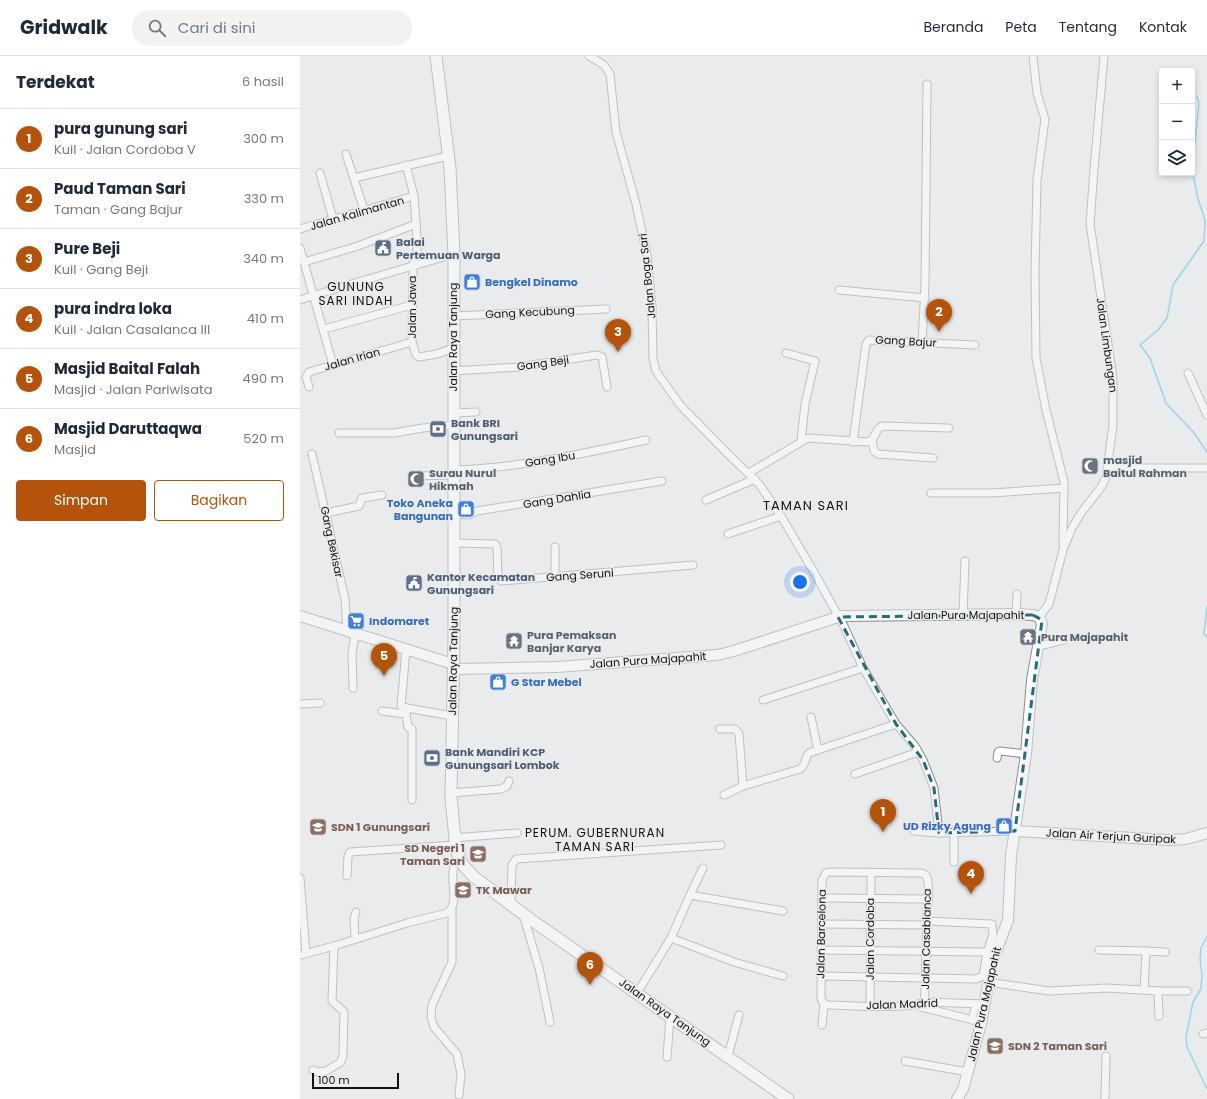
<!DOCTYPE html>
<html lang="id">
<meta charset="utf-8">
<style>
:root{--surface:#fff;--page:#f2f2f3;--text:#1f2937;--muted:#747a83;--line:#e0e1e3;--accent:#b45309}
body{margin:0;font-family:Poppins,sans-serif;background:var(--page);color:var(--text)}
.controls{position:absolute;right:12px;top:12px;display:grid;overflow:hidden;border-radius:4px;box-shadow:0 2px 6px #0003}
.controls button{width:36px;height:36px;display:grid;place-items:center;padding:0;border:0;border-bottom:1px solid var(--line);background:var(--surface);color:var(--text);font:20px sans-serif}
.scale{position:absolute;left:12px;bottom:10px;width:87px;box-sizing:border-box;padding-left:4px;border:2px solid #111;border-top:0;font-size:11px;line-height:14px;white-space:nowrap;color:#111;-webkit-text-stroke:3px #eaebec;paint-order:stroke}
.you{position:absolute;left:500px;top:526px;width:14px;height:14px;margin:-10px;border:3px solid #fff;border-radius:50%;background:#1a73e8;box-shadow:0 0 0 6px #1a73e833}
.badge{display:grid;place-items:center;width:26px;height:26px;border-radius:50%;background:var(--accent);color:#fff;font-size:13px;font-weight:700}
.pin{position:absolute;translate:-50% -33px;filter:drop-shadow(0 1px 2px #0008)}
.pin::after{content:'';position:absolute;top:21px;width:14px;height:12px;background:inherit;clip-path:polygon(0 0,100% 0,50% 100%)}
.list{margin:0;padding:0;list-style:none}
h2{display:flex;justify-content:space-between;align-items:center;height:52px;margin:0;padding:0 16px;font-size:17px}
h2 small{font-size:13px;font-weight:400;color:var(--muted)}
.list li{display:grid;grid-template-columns:26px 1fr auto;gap:12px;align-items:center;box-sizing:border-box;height:60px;padding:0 16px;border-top:1px solid var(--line)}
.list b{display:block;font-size:15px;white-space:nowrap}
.list p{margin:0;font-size:13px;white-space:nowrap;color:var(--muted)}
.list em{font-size:13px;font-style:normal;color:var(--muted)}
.actions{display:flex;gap:8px;padding:12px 16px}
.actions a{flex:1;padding:9px 0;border:1px solid var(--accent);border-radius:4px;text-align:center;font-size:14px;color:var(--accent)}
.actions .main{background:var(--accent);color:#fff}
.icon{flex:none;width:22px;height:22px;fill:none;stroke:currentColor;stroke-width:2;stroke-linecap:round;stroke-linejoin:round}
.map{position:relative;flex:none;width:907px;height:1043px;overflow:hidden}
header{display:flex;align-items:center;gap:24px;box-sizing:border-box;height:56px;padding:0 20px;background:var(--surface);border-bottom:1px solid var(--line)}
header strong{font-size:19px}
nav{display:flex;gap:22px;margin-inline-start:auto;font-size:14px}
.search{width:280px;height:36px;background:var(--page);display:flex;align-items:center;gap:10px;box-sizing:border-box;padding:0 14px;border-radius:22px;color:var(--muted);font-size:15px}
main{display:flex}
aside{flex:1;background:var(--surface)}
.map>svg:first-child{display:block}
.education{fill:#ebdbed}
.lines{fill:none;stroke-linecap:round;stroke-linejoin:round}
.stream{stroke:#39baeb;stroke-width:1.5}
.street-casing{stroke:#8a8b8c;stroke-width:9}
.secondary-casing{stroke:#8a8b8c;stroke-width:12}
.primary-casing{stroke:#8a8b8c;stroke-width:13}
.street{stroke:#fff;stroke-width:7}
.secondary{stroke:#fff;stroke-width:10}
.primary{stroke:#fff;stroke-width:11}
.marked{fill:none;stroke:#266c7a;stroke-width:3;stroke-dasharray:8 5;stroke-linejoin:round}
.labels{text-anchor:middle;stroke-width:3;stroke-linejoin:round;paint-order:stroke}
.street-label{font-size:11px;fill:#111;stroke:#eaebec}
.service-label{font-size:11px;font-weight:bold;fill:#4e5e75;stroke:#eaebec;text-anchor:start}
.shop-label{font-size:11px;font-weight:bold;fill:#366cbe;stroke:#eaebec;text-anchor:start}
.worship-label{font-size:11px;font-weight:bold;fill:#5b616d;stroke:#eaebec;text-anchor:start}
.education-label{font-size:11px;font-weight:bold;fill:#785e54;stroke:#eaebec;text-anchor:start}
.neighbourhood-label{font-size:12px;letter-spacing:1px;fill:#111;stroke:#eaebec}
.quarter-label{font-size:13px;letter-spacing:1px;fill:#111;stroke:#eaebec}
</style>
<header>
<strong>Gridwalk</strong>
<div class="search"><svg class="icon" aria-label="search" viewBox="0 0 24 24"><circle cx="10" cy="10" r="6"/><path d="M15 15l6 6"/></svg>Cari di sini</div>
<nav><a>Beranda</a><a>Peta</a><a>Tentang</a><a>Kontak</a></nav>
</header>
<main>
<aside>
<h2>Terdekat<small>6 hasil</small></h2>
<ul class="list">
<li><span class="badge">1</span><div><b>pura gunung sari</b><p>Kuil · Jalan Cordoba V</p></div><em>300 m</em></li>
<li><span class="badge">2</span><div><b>Paud Taman Sari</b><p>Taman · Gang Bajur</p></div><em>330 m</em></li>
<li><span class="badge">3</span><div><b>Pure Beji</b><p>Kuil · Gang Beji</p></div><em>340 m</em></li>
<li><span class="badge">4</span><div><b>pura indra loka</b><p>Kuil · Jalan Casalanca III</p></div><em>410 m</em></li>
<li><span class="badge">5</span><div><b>Masjid Baital Falah</b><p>Masjid · Jalan Pariwisata</p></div><em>490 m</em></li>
<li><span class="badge">6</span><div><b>Masjid Daruttaqwa</b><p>Masjid</p></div><em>520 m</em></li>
</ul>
<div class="actions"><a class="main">Simpan</a><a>Bagikan</a></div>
</aside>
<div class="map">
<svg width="907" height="1043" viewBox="0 0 907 1043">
<rect width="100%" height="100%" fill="#eaebec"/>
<polygon class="education" points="153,830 170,830 171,840 154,840"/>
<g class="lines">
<g class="stream">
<polyline points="897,40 899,48 892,113 898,143 905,164 904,185 873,229 867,262 858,274 840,289 850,302 866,347 895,378 907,396"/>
<polyline points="907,550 904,578 907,581"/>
<polyline points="907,881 901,892 900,903 902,919 901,933 893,946 886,981 887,991 907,1033"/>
</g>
<defs>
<g id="street">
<polyline points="289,0 304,9 310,18 316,76 336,148 347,199 352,252 353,303 356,315 380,349 429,399 459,428 481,460 511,511 544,570 563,612 596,668 615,690 623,704 634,732 639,777"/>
<polyline points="733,0 737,37 745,63 737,124 735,216 736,302 746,354 764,426 763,488"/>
<polyline points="46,98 64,154"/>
<polyline points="106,109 114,140 117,182 117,196 113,209 112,286 116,299 119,301 137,298 153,292"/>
<polyline points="20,117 33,163"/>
<polyline points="54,122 148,100"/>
<polyline points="0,173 114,140"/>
<polyline points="0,192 33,309"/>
<polyline points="4,206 58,190 116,168"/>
<polyline points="539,234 625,242"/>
<polyline points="0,244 41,231 154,198"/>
<polyline points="153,260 306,253"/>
<polyline points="24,273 112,249"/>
<polyline points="622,286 625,230 627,28"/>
<polyline points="486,297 515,305 505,348 501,385"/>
<polyline points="153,315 219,311 297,299 302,301 307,331"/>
<polyline points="888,317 907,359"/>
<polyline points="9,331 6,321 9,316 112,286"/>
<polyline points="153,357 176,356"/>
<polyline points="39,377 94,377 123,372 153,369"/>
<polyline points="572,384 574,395 578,398 633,402"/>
<polyline points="553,386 566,288 569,284 675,289"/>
<polyline points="12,398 45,543 47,575"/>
<polyline points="808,412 907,412"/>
<path d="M153 414C218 412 282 398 346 384"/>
<polyline points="449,417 508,382 567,386 572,384 578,373 582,370 649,372"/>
<polyline points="113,420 153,419"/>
<polyline points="631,437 692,437 764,432"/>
<polyline points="406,444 455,423"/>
<polyline points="26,457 59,450 62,442 82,439"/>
<polyline points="153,458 169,459 177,455 362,425"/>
<polyline points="428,478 481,460"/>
<polyline points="153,487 195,488 197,492 198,522 201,525 393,509"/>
<polyline points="255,491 255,521"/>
<polyline points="716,558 717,538"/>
<polyline points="663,559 665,505"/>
<polyline points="739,561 749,548 763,494 772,472 781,457 802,430 806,421 813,369 813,321 790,168 794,113 804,0"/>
<polyline points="739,590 764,584"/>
<polyline points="106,594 101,650 107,652"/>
<polyline points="53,632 52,598 55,577"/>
<polyline points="463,644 563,612"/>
<polyline points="0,648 20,647"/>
<polyline points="82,655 106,658 107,652 152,660"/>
<polyline points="106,658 108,671 112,673 112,744"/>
<polyline points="511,661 518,694"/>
<polyline points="420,673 435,673 439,678 443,730"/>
<polyline points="697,702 698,696 700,695 726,698"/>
<polyline points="555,718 618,696"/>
<polyline points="151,737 201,733 207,730 209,725"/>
<path d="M424 739 443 730 500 713C507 708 504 702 509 697L596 668"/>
<polyline points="614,775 639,777 715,775"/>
<polyline points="654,776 654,806"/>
<polyline points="153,782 217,777"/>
<polyline points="47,820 48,800 50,796 155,789"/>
<polyline points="0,822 6,897"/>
<polyline points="390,839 403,812"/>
<polyline points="522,842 627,843"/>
<polyline points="211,847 212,809 216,803 421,789"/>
<polyline points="152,853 152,906 132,949 131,961 134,971 157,998 161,1018 159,1039"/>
<polyline points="223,858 239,912 250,966"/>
<polyline points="522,868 627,869"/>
<polyline points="371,882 434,906 483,920"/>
<polyline points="55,883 54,862 56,856"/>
<polyline points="521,894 687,896"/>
<polyline points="799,894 846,895"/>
<path d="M0 899 34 890 107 867 147 857C163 845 144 817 159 802"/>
<polyline points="521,920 676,923 683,920 687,896 693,879 692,868 627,865"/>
<polyline points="688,926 749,935 806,932 858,935 859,960"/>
<polyline points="844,934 846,895 865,896"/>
<polyline points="859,935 887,935"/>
<polyline points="337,937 371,882 390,839 483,855"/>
<polyline points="570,949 571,816"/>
<polyline points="621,951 681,966"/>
<path d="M624 952C626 921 626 890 627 859 627 848 631 830 626 819L621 817 529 816 526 817 522 824 521 942 523 947 528 949C552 949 603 954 625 946L685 948"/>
<polyline points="672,964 676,948"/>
<polyline points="522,969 524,948"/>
<polyline points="903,978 907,977"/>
<polyline points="428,1000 439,959"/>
<polyline points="367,1001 370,961"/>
<polyline points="605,1005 668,1016"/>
<polyline points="13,1014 17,1016 26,1015 41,1006 43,999 44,956 32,945 34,890"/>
<polyline points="805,1043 806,1000"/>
</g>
<g id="secondary">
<polyline points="0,560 153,608"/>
<polyline points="153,613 257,611 417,599 434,595 541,560 716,558 733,559 739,561 742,568 732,624 726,698 711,800 708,864 692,906 681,968 663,1033 657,1043"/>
<polyline points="715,775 868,784 886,783 907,777"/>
</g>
<polyline id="primary" points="136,0 150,112 154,198 154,583 151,741 156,794 163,809 174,821 230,863 488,1043"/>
</defs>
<use href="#street" class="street-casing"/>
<use href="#secondary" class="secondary-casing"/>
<use href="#primary" class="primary-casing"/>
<use href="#street" class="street"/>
<use href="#secondary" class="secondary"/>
<use href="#primary" class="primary"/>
</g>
<path d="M0 0H907V1043H0ZM733 559 742 564 715 775 639 777 634 732 623 704 596 668 538 561Z" fill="#eaebec" fill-opacity=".55" fill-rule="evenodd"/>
<path class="marked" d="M733 559 742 564 715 775 639 777 634 732 623 704 596 668 538 561Z"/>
<defs>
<symbol id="civic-square" viewBox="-11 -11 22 22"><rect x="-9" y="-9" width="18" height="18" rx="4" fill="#5c6f8a" stroke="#eaebec"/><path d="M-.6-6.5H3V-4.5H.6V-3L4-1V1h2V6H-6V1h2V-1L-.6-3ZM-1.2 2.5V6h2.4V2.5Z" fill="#fff"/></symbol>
<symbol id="shop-square" viewBox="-11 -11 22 22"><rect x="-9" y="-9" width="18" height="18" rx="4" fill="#3f7fe0" stroke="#eaebec"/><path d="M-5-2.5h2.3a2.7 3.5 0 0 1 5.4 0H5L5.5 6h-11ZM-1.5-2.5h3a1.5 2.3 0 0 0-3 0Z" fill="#fff"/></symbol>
<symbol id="bank-square" viewBox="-11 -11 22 22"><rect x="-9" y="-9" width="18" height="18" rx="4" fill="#5c6f8a" stroke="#eaebec"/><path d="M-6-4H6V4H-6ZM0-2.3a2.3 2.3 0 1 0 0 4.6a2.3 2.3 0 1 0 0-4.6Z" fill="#fff"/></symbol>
<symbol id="mosque-square" viewBox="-11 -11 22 22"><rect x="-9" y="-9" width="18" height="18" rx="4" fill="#6b7280" stroke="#eaebec"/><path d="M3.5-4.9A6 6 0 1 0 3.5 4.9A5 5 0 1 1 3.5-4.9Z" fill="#fff"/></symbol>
<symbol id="supermarket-square" viewBox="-11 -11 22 22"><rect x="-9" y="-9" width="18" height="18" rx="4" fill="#3f7fe0" stroke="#eaebec"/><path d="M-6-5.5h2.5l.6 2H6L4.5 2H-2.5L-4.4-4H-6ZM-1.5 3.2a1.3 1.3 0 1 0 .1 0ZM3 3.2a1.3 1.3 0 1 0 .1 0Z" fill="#fff"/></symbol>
<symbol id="temple-square" viewBox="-11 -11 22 22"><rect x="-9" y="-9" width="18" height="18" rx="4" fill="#6b7280" stroke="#eaebec"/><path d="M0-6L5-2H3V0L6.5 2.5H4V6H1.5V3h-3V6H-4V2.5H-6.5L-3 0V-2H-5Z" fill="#fff"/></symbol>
<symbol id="school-square" viewBox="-11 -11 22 22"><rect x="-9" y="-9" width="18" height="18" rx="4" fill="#8d6e63" stroke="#eaebec"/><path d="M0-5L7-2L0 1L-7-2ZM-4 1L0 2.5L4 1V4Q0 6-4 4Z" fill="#fff"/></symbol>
</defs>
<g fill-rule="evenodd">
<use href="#civic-square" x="73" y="182" width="20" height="20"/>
<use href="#shop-square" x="162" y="216" width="20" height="20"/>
<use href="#bank-square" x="128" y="363" width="20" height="20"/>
<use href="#mosque-square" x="780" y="400" width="20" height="20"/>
<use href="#mosque-square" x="106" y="413" width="20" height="20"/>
<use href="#shop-square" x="156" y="443" width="20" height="20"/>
<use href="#civic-square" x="104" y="517" width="20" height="20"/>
<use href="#supermarket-square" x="46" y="555" width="20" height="20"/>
<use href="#temple-square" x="718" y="571" width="20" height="20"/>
<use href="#temple-square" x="204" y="575" width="20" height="20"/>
<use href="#shop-square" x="188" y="616" width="20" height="20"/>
<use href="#bank-square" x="122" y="692" width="20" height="20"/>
<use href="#shop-square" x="694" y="760" width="20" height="20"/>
<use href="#school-square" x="8" y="761" width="20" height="20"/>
<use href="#school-square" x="168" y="788" width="20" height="20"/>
<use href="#school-square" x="153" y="824" width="20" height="20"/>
<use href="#school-square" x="685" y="980" width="20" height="20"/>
</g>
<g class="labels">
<g class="street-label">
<text transform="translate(57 157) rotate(-16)" y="4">Jalan Kalimantan</text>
<text transform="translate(347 220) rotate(-96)" y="4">Jalan Boga Sari</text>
<text transform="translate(112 251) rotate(-90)" y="4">Jalan Jawa</text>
<text transform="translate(230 256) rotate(-3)" y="4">Gang Kecubung</text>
<text transform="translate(153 281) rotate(-90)" y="4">Jalan Raya Tanjung</text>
<text transform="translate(606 285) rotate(3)" y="4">Gang Bajur</text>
<text transform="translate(807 289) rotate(82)" y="4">Jalan Limbungan</text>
<text transform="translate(52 303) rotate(-16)" y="4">Jalan Irian</text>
<text transform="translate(243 307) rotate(-8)" y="4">Gang Beji</text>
<text transform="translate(250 403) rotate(-9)" y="4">Gang Ibu</text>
<text transform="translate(257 443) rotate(-9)" y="4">Gang Dahlia</text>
<text transform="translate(32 486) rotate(78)" y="4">Gang Bekisar</text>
<text transform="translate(280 519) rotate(-4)" y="4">Gang Seruni</text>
<text x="666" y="563">Jalan Pura Majapahit</text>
<text transform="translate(348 604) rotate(-4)" y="4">Jalan Pura Majapahit</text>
<text transform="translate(153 605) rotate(-89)" y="4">Jalan Raya Tanjung</text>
<text transform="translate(811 780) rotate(3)" y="4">Jalan Air Terjun Guripak</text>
<text transform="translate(521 878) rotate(-89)" y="4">Jalan Barcelona</text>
<text transform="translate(570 883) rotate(-90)" y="4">Jalan Cordoba</text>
<text transform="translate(626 883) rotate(-89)" y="4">Jalan Casablanca</text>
<text transform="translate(602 948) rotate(-2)" y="4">Jalan Madrid</text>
<text transform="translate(684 948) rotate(-77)" y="4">Jalan Pura Majapahit</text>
<text transform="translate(365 956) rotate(35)" y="4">Jalan Raya Tanjung</text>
</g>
<g class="service-label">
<text x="96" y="190">Balai<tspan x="96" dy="13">Pertemuan Warga</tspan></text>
<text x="151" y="371">Bank BRI<tspan x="151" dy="13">Gunungsari</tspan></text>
<text x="127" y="525">Kantor Kecamatan<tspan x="127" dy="13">Gunungsari</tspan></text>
<text x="145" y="700">Bank Mandiri KCP<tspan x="145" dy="13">Gunungsari Lombok</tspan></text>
</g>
<g class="shop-label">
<text x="185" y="230">Bengkel Dinamo</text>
<text x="153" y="451" text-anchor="end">Toko Aneka<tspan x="153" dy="13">Bangunan</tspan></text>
<text x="69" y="569">Indomaret</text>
<text x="211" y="630">G Star Mebel</text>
<text x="691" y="774" text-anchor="end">UD Rizky Agung</text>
</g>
<g class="worship-label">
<text x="803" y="408">masjid<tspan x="803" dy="13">Baitul Rahman</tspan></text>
<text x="129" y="421">Surau Nurul<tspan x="129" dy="13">Hikmah</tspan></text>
<text x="227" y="583">Pura Pemaksan<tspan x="227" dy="13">Banjar Karya</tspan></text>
<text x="741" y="585">Pura Majapahit</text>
</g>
<g class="education-label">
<text x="31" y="775">SDN 1 Gunungsari</text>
<text x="165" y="796" text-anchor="end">SD Negeri 1<tspan x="165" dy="13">Taman Sari</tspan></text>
<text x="176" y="838">TK Mawar</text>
<text x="708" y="994">SDN 2 Taman Sari</text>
</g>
<g class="neighbourhood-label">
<text x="56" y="235">GUNUNG<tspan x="56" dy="14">SARI INDAH</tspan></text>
<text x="295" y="781">PERUM. GUBERNURAN<tspan x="295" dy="14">TAMAN SARI</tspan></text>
</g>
<g class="quarter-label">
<text x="506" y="454">TAMAN SARI</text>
</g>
</g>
</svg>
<div class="controls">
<button>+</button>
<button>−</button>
<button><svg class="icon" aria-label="layers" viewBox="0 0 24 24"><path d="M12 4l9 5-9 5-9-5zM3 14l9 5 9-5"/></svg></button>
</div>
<div class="scale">100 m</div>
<div class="you"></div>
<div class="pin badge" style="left:583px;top:776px">1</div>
<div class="pin badge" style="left:639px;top:276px">2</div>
<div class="pin badge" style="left:318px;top:296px">3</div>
<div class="pin badge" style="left:671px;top:838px">4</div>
<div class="pin badge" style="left:84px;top:620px">5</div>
<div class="pin badge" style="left:290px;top:929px">6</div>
</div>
</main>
